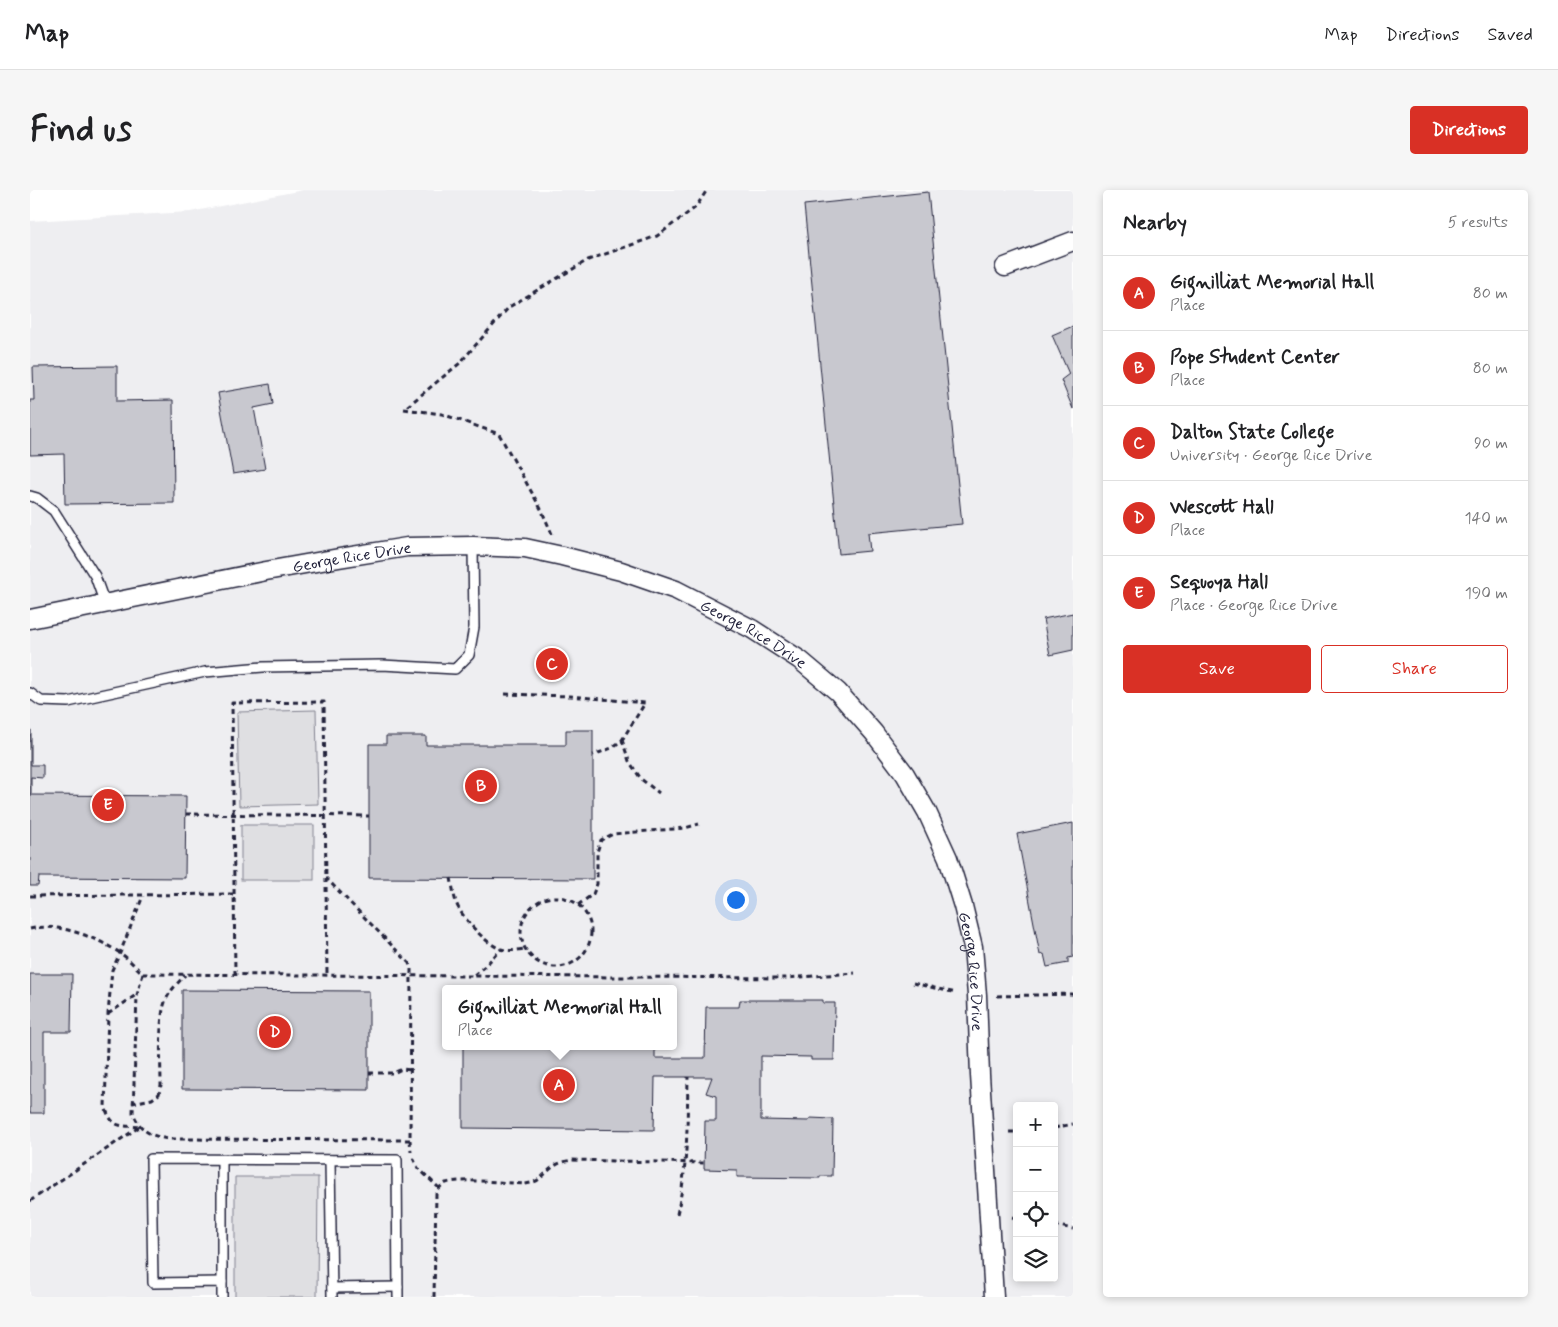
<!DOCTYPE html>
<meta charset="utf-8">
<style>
:root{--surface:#fff;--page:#f6f6f6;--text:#202124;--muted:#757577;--line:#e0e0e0;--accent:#d93025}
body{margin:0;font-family:Mynerve,sans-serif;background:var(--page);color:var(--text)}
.controls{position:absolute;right:15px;bottom:15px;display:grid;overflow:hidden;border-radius:5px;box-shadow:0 2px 8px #0003}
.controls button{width:45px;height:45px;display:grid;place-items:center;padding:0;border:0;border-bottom:1px solid var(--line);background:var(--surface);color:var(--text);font:25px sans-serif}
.you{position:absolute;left:705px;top:709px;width:18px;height:18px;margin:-12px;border:4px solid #fff;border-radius:50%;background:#1a73e8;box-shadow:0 0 0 8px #1a73e833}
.badge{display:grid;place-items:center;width:32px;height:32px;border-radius:50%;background:var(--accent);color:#fff;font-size:16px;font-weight:700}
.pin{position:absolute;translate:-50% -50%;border:2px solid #fff;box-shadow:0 1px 5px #0006}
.popup{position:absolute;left:412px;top:795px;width:235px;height:65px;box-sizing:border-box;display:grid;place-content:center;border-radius:5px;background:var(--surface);filter:drop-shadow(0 1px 4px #0005);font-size:16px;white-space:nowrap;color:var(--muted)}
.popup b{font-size:19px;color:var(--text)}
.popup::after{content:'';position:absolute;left:50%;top:100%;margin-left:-10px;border:10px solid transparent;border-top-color:var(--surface)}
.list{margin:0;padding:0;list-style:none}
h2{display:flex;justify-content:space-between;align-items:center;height:65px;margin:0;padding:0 20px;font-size:21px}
h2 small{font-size:16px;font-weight:400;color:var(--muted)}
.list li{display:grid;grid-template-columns:32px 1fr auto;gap:15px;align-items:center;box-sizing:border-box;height:75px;padding:0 20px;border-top:1px solid var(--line)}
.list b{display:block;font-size:19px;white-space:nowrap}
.list p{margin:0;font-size:16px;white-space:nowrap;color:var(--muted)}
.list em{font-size:16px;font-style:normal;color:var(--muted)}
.actions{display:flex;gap:10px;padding:15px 20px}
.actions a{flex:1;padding:11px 0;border:1px solid var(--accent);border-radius:5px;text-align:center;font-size:18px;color:var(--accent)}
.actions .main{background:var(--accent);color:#fff}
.icon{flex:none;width:28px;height:28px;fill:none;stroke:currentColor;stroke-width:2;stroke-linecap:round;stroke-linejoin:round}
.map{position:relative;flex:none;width:1043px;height:1107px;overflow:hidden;border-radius:5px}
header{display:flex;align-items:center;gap:30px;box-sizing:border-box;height:70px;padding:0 25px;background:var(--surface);border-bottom:1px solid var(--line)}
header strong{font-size:24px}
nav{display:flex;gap:28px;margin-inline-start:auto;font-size:18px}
.intro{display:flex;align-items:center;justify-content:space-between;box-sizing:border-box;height:120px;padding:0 30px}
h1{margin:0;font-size:35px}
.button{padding:12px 22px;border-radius:5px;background:var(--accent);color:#fff;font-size:18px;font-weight:700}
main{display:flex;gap:30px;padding:0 30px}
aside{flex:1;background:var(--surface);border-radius:5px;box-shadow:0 2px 8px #0003}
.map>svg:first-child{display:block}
.built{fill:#eeeef1;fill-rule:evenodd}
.green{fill:#dfdfe2;stroke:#80808e}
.building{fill:#c8c8cf;stroke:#22223b}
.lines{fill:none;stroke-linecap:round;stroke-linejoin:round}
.lane-casing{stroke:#22223b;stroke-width:12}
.street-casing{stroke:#22223b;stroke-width:21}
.path{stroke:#22223b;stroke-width:3;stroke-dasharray:5 4;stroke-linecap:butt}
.lane{stroke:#fff;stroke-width:9}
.street{stroke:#fff;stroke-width:18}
.labels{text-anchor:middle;stroke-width:4;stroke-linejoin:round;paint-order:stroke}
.street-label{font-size:16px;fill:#22223b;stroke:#fff}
</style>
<header>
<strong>Map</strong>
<nav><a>Map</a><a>Directions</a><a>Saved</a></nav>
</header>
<div class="intro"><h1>Find us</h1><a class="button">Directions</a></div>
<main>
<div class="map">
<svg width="1043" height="1107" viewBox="0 0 1043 1107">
<rect width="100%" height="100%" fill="#fff"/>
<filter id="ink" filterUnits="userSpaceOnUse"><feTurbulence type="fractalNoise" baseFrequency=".02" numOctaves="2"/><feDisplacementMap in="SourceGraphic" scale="10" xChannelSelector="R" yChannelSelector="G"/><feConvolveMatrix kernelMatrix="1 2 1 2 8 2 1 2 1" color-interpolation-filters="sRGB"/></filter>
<g filter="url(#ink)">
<path class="built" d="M273 0H1043V1107H0V31L160 22ZM415 799H643V856H415ZM987 916H1024V1088H987Z"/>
<g class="green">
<polygon points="286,520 288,614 209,616 207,522"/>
<rect x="211" y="635" width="73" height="55"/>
<polygon points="205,987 288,987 287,1107 205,1107"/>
</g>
<g class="building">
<polygon points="898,2 932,334 838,343 840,361 809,364 774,15"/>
<polygon points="1043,136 1043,219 1031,190 1039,184 1022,145"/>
<polygon points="87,176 87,211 143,210 144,313 35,314 34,264 0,265 0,210 4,210 3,177"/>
<polygon points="240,194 243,214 224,218 235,279 203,284 188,203"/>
<polygon points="1043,423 1043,460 1020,465 1013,429"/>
<polygon points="0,540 1,540 1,575 13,575 13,588 1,587 1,605 156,606 155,688 9,687 8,696 0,696"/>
<polygon points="536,540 563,540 563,689 339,688 339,554 356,554 356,546 396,546 396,555 536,555"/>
<polygon points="1043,633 1043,767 1038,768 1038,773 1017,777 1014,764 1010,765 987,644"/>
<polygon points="0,784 42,784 41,842 14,842 14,923 0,923"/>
<polygon points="152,800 339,801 339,900 152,899"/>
<polygon points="710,810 793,810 793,813 805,813 804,870 781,870 781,867 731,866 731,930 779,931 780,928 803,929 802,986 790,986 790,988 707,987 707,980 674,979 675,931 686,931 686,906 676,903 682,887 625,887 624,940 433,938 433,856 625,856 625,868 675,868 676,817 709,817"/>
</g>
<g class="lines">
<defs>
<g id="lane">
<polyline points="0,306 7,308 24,321 65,386 75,414"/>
<polyline points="0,503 11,511 38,512 175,482 233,477 352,475 425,479 439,465 444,437 443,356"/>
<polyline points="192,970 192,1092"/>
<polyline points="300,970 302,1107"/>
<polyline points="302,1098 368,1097"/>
<polyline points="192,1107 192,1092 123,1093 121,969 367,970 368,1107"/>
</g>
<g id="street">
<polyline points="975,77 1043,51"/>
<path id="s1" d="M0 429 236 381 309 368 377 357 443 356 495 358 532 366 591 381 646 400 722 439 770 470 808 502 844 543 875 584 897 622 918 668 933 716 943 757 947 805 950 885 964 1107"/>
</g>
</defs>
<use href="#lane" class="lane-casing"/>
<use href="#street" class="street-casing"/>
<g class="path">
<polyline points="522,344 511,319 469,244 412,224 374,219 430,173 479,117 558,70 627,46 666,17 677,0"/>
<polyline points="475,504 540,506 615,513 592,550 582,558 563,565"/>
<polyline points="592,550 599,571 611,589 629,603"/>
<polyline points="156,624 339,626"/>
<path d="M421 688C423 698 424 710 429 719 436 731 457 755 471 759 479 762 487 760 495 759"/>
<polyline points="0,706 204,704"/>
<circle cx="526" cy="742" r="35"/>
<polyline points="548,715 563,704 567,694 567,662 571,650 583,644 655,638 669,634"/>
<path d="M0 739C28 732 66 747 90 763 98 768 106 777 113 784L756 788 825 783"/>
<path d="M113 784 107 805 103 923C111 941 118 945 138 949L380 950 381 779 379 773 296 688"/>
<polyline points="205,785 202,513 294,512 297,784"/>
<polyline points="444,785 456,775 471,759"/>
<polyline points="883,793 926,803"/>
<polyline points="967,806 1043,804"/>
<polyline points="78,824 106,805"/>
<polyline points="339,883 363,883 372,879 381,880"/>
<path d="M102 913 122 909 129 904 131 895C131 876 128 825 136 810 140 800 148 793 155 785"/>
<path d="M109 937C89 935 83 939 75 917L78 824 82 780 90 763 113 706"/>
<polyline points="1024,938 1043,934"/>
<polyline points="979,942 987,942"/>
<polyline points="380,950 381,962"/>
<polyline points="383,968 388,978 409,998"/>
<polyline points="0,1011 109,937"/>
<path d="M647 1024C658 977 657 935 658 887"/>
<polyline points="982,1027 987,1028"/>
<polyline points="1024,1035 1043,1039"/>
<path d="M404 1107 406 1004C408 999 411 995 416 993 430 988 478 993 495 994 511 992 511 986 523 977 528 973 536 971 542 970L674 973"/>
</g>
<use href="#lane" class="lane"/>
<use href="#street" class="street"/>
</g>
</g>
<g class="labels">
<g class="street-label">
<text dy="6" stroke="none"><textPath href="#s1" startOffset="328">George Rice Drive</textPath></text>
<text dy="6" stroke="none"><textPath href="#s1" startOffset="748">George Rice Drive</textPath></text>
<text dy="6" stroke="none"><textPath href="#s1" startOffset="1168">George Rice Drive</textPath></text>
</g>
</g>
</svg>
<div class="controls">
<button>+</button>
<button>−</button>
<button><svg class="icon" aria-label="locate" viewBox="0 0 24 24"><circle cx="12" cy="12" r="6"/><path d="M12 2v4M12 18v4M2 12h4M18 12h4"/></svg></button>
<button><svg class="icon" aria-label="layers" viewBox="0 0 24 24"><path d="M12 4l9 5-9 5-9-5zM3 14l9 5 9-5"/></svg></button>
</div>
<div class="you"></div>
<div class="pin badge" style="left:529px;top:895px">A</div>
<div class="popup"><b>Gignilliat Memorial Hall</b>Place</div>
<div class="pin badge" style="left:451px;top:596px">B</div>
<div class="pin badge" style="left:522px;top:474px">C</div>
<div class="pin badge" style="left:245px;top:842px">D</div>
<div class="pin badge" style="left:78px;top:615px">E</div>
</div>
<aside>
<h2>Nearby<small>5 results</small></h2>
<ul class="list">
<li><span class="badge">A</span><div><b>Gignilliat Memorial Hall</b><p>Place</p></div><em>80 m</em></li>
<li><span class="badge">B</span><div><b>Pope Student Center</b><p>Place</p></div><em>80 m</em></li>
<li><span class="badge">C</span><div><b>Dalton State College</b><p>University · George Rice Drive</p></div><em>90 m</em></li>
<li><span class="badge">D</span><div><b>Wescott Hall</b><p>Place</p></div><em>140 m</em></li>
<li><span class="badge">E</span><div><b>Sequoya Hall</b><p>Place · George Rice Drive</p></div><em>190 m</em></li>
</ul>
<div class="actions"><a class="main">Save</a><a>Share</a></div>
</aside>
</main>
